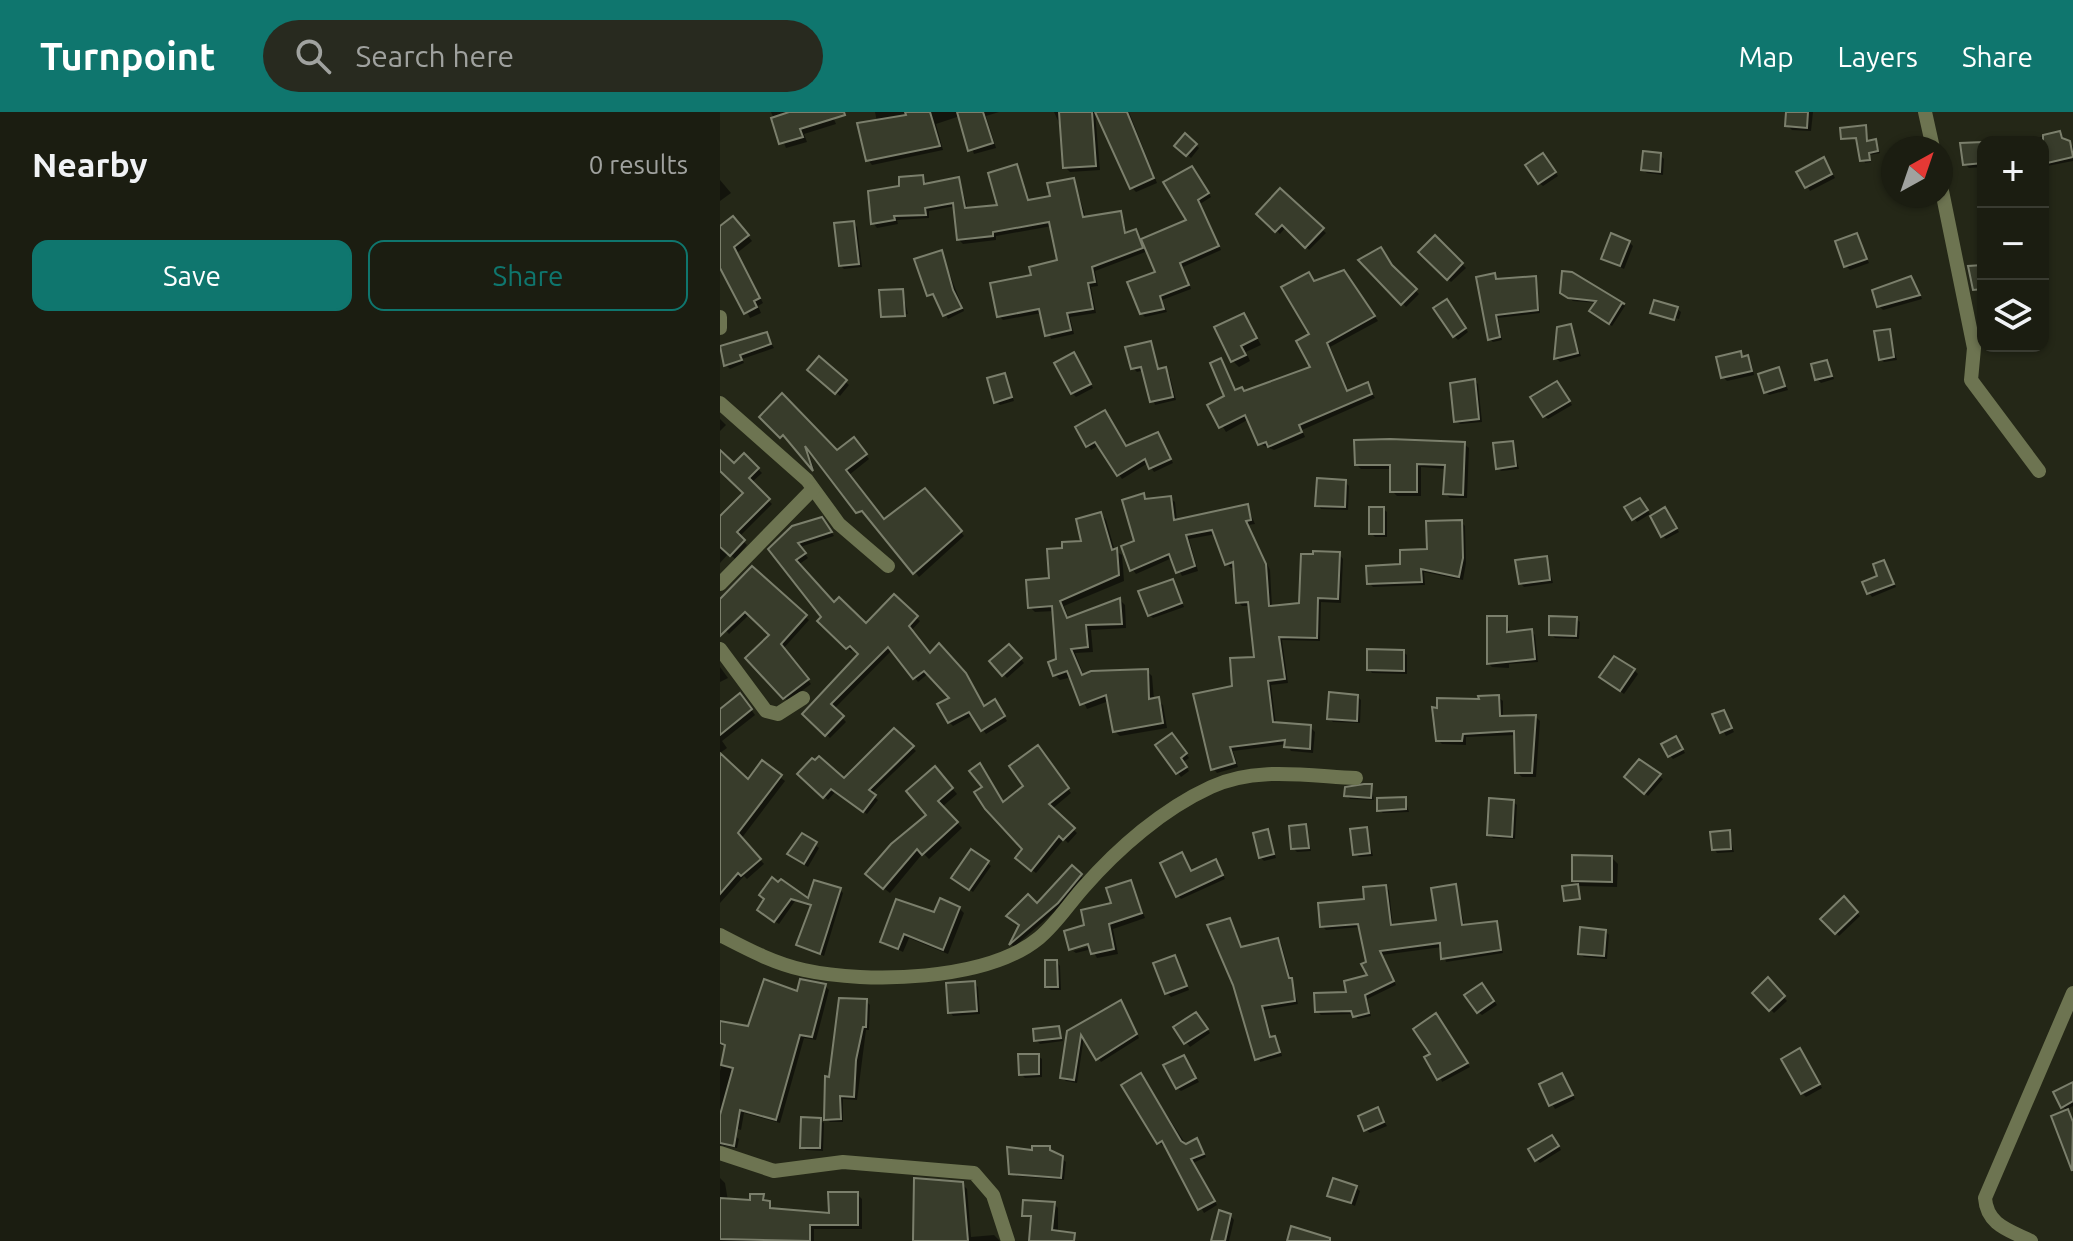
<!DOCTYPE html>
<meta charset="utf-8">
<style>
:root{--surface:#1b1d11;--page:#282a1f;--text:#f1f3f6;--muted:#a0a29f;--line:#393b31;--accent:#0f766e}
body{margin:0;font-family:Ubuntu,sans-serif;background:var(--page);color:var(--text)}
.controls{position:absolute;right:24px;top:24px;display:grid;overflow:hidden;border-radius:16px;box-shadow:0 2px 6px #0004}
.controls button{width:72px;height:72px;display:grid;place-items:center;padding:0;border:0;border-bottom:2px solid var(--line);background:var(--surface);color:var(--text);font:40px sans-serif}
.compass{position:absolute;left:1161px;top:24px;width:72px;height:72px;border-radius:50%;background:var(--surface);box-shadow:0 2px 6px #0004;rotate:40deg}
.list{margin:0;padding:0;list-style:none}
h2{display:flex;justify-content:space-between;align-items:center;height:104px;margin:0;padding:0 32px;font-size:34px}
h2 small{font-size:26px;font-weight:400;color:var(--muted)}
.actions{display:flex;gap:16px;padding:24px 32px}
.actions a{flex:1;padding:18px 0;border:2px solid var(--accent);border-radius:16px;text-align:center;font-size:28px;color:var(--accent)}
.actions .main{background:var(--accent);color:#fff}
.icon{flex:none;width:44px;height:44px;fill:none;stroke:currentColor;stroke-width:2;stroke-linecap:round;stroke-linejoin:round}
.map{position:relative;flex:none;width:1353px;height:1129px;overflow:hidden}
header{display:flex;align-items:center;gap:48px;box-sizing:border-box;height:112px;padding:0 40px;background:var(--accent);color:#fff}
header strong{font-size:38px}
nav{display:flex;gap:44px;margin-inline-start:auto;font-size:28px}
.search{width:560px;height:72px;background:var(--page);display:flex;align-items:center;gap:20px;box-sizing:border-box;padding:0 28px;border-radius:44px;color:var(--muted);font-size:30px}
main{display:flex}
aside{flex:1;background:var(--surface)}
.map>svg:first-child{display:block}
.shadow{fill:#0007}
.building{fill:#383c2b;stroke:#7b7f6c;stroke-width:2}
.lines{fill:none;stroke-linecap:round;stroke-linejoin:round}
.minor{stroke:#6d7451;stroke-width:14}
</style>
<header>
<strong>Turnpoint</strong>
<div class="search"><svg class="icon" aria-label="search" viewBox="0 0 24 24"><circle cx="10" cy="10" r="6"/><path d="M15 15l6 6"/></svg>Search here</div>
<nav><a>Map</a><a>Layers</a><a>Share</a></nav>
</header>
<main>
<aside>
<h2>Nearby<small>0 results</small></h2>
<ul class="list">
</ul>
<div class="actions"><a class="main">Save</a><a>Share</a></div>
</aside>
<div class="map">
<svg width="1353" height="1129" viewBox="0 0 1353 1129">
<rect width="100%" height="100%" fill="#242717"/>
<g class="shadow">
<polygon points="51,0 111,0 116,12 84,22 87,30 66,36"/>
<polygon points="155,0 279,0 266,4 276,36 254,42 240,4 216,12 223,38 152,53 148,48 157,10"/>
<polygon points="334,0 375,0 380,58 350,60 345,55 341,15"/>
<polygon points="377,0 409,0 437,71 416,80 412,76"/>
<polygon points="1068,0 1093,0 1091,19 1072,18 1067,13"/>
<polygon points="1145,15 1149,31 1156,30 1160,41 1150,43 1151,50 1145,51 1138,27 1123,26"/>
<polygon points="1340,21 1353,35 1353,49 1327,54 1323,48 1323,30 1318,26"/>
<polygon points="465,24 479,36 471,46 457,34"/>
<polygon points="1263,31 1263,55 1249,56 1245,52"/>
<polygon points="940,43 944,47 943,63 927,61 923,58"/>
<polygon points="826,47 838,64 823,74 819,71"/>
<polygon points="1107,51 1115,66 1090,79 1079,60"/>
<polygon points="297,54 310,89 332,85 354,68 366,106 401,101 407,122 415,119 422,129 469,109 472,56 491,85 480,92 501,138 463,155 471,177 442,188 447,200 425,205 421,201 438,161 428,139 375,159 378,174 371,175 376,201 350,205 354,222 331,227 322,201 283,208 279,204 313,164 339,149 332,114 276,124 276,128 243,132 239,128 235,94 209,99 209,106 177,108 178,112 157,116 153,111 181,75 203,65 207,73 239,67 248,98 280,94"/>
<polygon points="0,68 11,81 0,89"/>
<polygon points="560,79 606,121 589,138 566,115 560,122 539,102"/>
<polygon points="18,111 32,129 17,141 43,191 38,194 41,201 30,206 0,142 0,116"/>
<polygon points="133,111 137,115 142,155 124,157 121,154"/>
<polygon points="1136,123 1149,151 1130,158 1126,154"/>
<polygon points="715,126 746,156 731,170 700,140"/>
<polygon points="909,130 913,134 904,157 883,147"/>
<polygon points="661,137 675,159 699,182 686,195 641,148"/>
<polygon points="221,140 244,199 228,207 216,185 209,182"/>
<polygon points="852,162 905,194 892,214 875,202 877,191 853,189 846,184"/>
<polygon points="774,163 778,169 815,166 820,201 778,206 782,228 773,230 770,227"/>
<polygon points="628,165 658,209 610,235 629,280 647,273 655,286 582,318 585,325 554,338 540,332 529,307 506,320 490,294 507,285 500,248 517,280 525,281 592,256 595,171"/>
<polygon points="1194,170 1202,187 1163,198 1159,194"/>
<polygon points="182,179 188,202 164,205 162,180"/>
<polygon points="935,191 957,197 961,200 959,207 934,202"/>
<polygon points="730,193 748,220 738,228 734,224"/>
<polygon points="524,203 541,233 526,240 530,249 519,255 513,249"/>
<polygon points="850,214 861,244 840,250 836,246"/>
<polygon points="1169,219 1177,248 1164,250 1160,247"/>
<polygon points="46,222 54,236 22,247 24,251 10,257 6,253 0,236"/>
<polygon points="430,231 440,259 449,261 456,288 435,293 424,258 417,260 413,256"/>
<polygon points="1020,242 1031,249 1034,263 1007,269 1003,265"/>
<polygon points="354,243 373,276 356,285 352,281"/>
<polygon points="100,247 129,273 120,284 90,258"/>
<polygon points="1107,250 1114,267 1101,271 1097,267"/>
<polygon points="1059,258 1068,278 1049,283 1046,280"/>
<polygon points="284,263 294,289 280,293 276,290"/>
<polygon points="754,269 758,272 762,310 740,312 736,309"/>
<polygon points="841,275 852,293 828,307 824,304"/>
<polygon points="385,300 407,336 438,322 453,351 434,360 428,351 402,367 379,333 371,338 358,316"/>
<polygon points="42,305 117,340 137,332 149,347 129,363 164,409 209,383 244,424 199,465 148,403 138,399 86,334 94,357 68,326"/>
<polygon points="0,307 6,313 0,319"/>
<polygon points="792,331 799,357 781,359 778,356"/>
<polygon points="744,332 749,336 747,386 730,386 725,381 726,357 701,355 701,384 677,384 672,379 672,357 641,357 636,352"/>
<polygon points="0,341 14,354 24,343 42,361 31,371 52,392 19,425 27,433 15,447 9,441 0,451 0,406 25,381 0,360"/>
<polygon points="625,370 629,374 628,398 601,397 598,393"/>
<polygon points="423,384 428,388 450,386 455,390 457,409 527,394 535,412 528,413 550,458 552,496 581,493 619,442 623,447 621,491 601,490 600,529 562,528 568,571 551,573 556,613 590,615 595,620 593,641 571,639 567,632 513,639 518,655 497,661 493,656 514,576 537,547 530,494 522,494 518,490 515,455 511,456 507,452 496,422 469,427 478,459 462,464 452,446 416,462 412,457"/>
<polygon points="924,392 930,402 917,410 914,406"/>
<polygon points="663,397 667,400 667,425 655,425 651,421"/>
<polygon points="948,401 959,420 946,427 943,424"/>
<polygon points="381,402 386,408 395,439 402,443 404,469 344,494 349,507 400,488 405,493 406,516 371,518 373,540 355,541 364,564 427,559 432,564 434,588 443,593 447,616 400,624 394,619 389,589 367,597 352,565 340,568 335,563 338,549 334,499 315,500 310,495 331,468 344,438 364,431"/>
<polygon points="741,410 745,414 746,451 743,468 704,460 705,473 653,475 649,471 709,439"/>
<polygon points="105,411 114,424 80,435 88,446 78,453 114,493 146,514 174,484 200,509 191,519 210,543 249,567 265,595 278,594 287,609 266,622 253,603 233,614 229,610 232,586 209,561 198,570 172,538 114,597 126,610 110,626 85,602 141,542 135,536 131,539 99,509 104,505 51,437"/>
<polygon points="826,446 833,471 804,475 800,471"/>
<polygon points="1164,450 1176,475 1152,485 1149,481 1160,465"/>
<polygon points="32,457 89,508 63,537 91,572 68,589 28,546 52,523 30,502 9,522 0,512 0,489"/>
<polygon points="452,469 464,495 433,506 429,503"/>
<polygon points="786,506 790,521 811,519 815,523 818,550 789,552 789,556 772,555 769,552"/>
<polygon points="856,507 860,510 859,527 835,526 831,522"/>
<polygon points="289,535 304,551 287,566 272,550"/>
<polygon points="683,540 687,543 687,562 652,561 649,557"/>
<polygon points="0,555 8,566 0,570"/>
<polygon points="914,558 918,562 904,582 885,568"/>
<polygon points="637,584 641,588 640,611 613,610 609,606"/>
<polygon points="778,585 783,589 783,606 816,605 820,609 816,665 802,665 797,660 796,623 746,625 746,633 722,632 718,628 761,590"/>
<polygon points="24,588 35,603 2,629 7,636 0,641 0,597"/>
<polygon points="1003,600 1014,620 1006,624 995,603"/>
<polygon points="174,619 196,639 151,682 158,688 147,702 116,679 108,688 79,662 124,669"/>
<polygon points="956,626 965,641 953,647 950,644"/>
<polygon points="456,627 469,646 463,650 469,659 461,665 438,633"/>
<polygon points="322,640 351,681 332,697 357,721 348,731 344,727 316,761 302,750 305,737 265,676 263,658 284,692 306,674"/>
<polygon points="920,650 943,667 928,684 907,665"/>
<polygon points="43,652 65,669 21,727 44,752 27,767 24,764 0,791 0,703"/>
<polygon points="220,662 237,682 222,695 242,716 209,747 203,741 170,781 153,768 209,703"/>
<polygon points="651,674 654,688 630,687 626,683"/>
<polygon points="685,687 689,700 663,701 659,698"/>
<polygon points="793,690 797,693 795,727 773,726 769,722"/>
<polygon points="586,714 591,739 577,740 573,736"/>
<polygon points="646,717 653,744 639,745 635,742"/>
<polygon points="547,720 556,746 544,749 540,745"/>
<polygon points="1009,720 1014,740 997,741 994,737"/>
<polygon points="83,724 99,736 88,755 73,746"/>
<polygon points="252,740 271,754 253,780 238,769"/>
<polygon points="462,743 472,760 496,750 505,767 461,787 458,784"/>
<polygon points="892,746 898,752 897,775 859,774 854,768"/>
<polygon points="352,756 364,767 341,794 294,835 291,832 301,814"/>
<polygon points="52,768 89,789 120,778 123,781 104,844 79,832 92,795 75,789 59,812 43,802"/>
<polygon points="411,770 425,806 393,817 398,842 377,846 372,837 356,841 353,839 379,832 367,815 393,793"/>
<polygon points="735,774 745,815 776,811 783,841 726,850 722,835 662,843 676,873 647,887 651,904 638,907 634,902 601,903 597,899 649,865 640,815 606,818 602,814 665,775 669,778 673,815 718,810"/>
<polygon points="1124,787 1140,804 1119,824 1103,807"/>
<polygon points="239,796 244,801 228,842 189,826 183,840 163,830 215,803"/>
<polygon points="510,808 522,837 558,828 561,831 578,892 544,898 552,927 558,930 562,944 540,950"/>
<polygon points="885,819 889,823 887,847 864,845 860,842"/>
<polygon points="454,845 469,878 451,885 447,881"/>
<polygon points="337,850 340,854 341,878 331,878 327,875"/>
<polygon points="1048,868 1067,889 1054,901 1034,881"/>
<polygon points="254,871 258,875 260,902 233,904 230,900"/>
<polygon points="105,874 109,878 96,928 84,926 60,1011 24,1001 21,1018 0,1011 0,959 7,935 0,933 0,912 29,916 79,881"/>
<polygon points="766,877 777,893 762,903 758,900"/>
<polygon points="146,889 150,893 149,918 146,918 137,988 123,987 123,1010 110,1010 106,1007 111,967"/>
<polygon points="404,894 419,926 381,950 364,925 357,971 346,969 342,966 349,920"/>
<polygon points="480,906 490,921 470,935 456,916"/>
<polygon points="719,908 750,955 722,970 713,943"/>
<polygon points="339,916 343,929 320,932 316,928"/>
<polygon points="1080,939 1102,976 1086,985 1082,981"/>
<polygon points="318,944 322,947 322,965 305,966 301,962"/>
<polygon points="464,945 479,970 461,979 457,976"/>
<polygon points="421,963 467,1034 477,1029 480,1032 486,1045 473,1051 497,1093 484,1101 446,1032 443,1034 439,1030"/>
<polygon points="845,967 855,987 835,997 821,973"/>
<polygon points="1353,972 1353,994 1346,998 1351,1003 1353,1008 1351,1046 1347,999 1342,994"/>
<polygon points="657,998 667,1014 650,1021 646,1018"/>
<polygon points="100,1008 104,1011 103,1039 86,1038 82,1035"/>
<polygon points="0,1022 15,1024 19,1027 17,1036 0,1033"/>
<polygon points="836,1029 841,1038 820,1051 816,1048"/>
<polygon points="329,1036 346,1050 344,1068 295,1064 291,1061 314,1040"/>
<polygon points="0,1066 5,1071 8,1089 32,1090 43,1084 54,1098 111,1103 137,1082 142,1087 142,1117 94,1117 94,1129 0,1129"/>
<polygon points="242,1072 247,1077 251,1125 274,1123 280,1129 195,1129"/>
<polygon points="636,1076 640,1079 635,1094 610,1083"/>
<polygon points="334,1092 338,1096 338,1129 311,1129 313,1107 304,1103"/>
<polygon points="510,1103 514,1108 509,1129 491,1129"/>
</g>
<g class="building">
<polygon points="69,0 124,0 125,3 80,17 83,25 59,32 51,6"/>
<polygon points="185,0 210,0 220,34 146,49 137,11 186,3"/>
<polygon points="237,0 263,0 273,31 248,39"/>
<polygon points="339,0 372,0 376,54 343,56"/>
<polygon points="375,0 407,0 434,66 410,77"/>
<polygon points="1066,0 1088,0 1087,16 1065,14"/>
<polygon points="1146,13 1147,29 1156,27 1158,39 1149,41 1150,48 1140,49 1136,26 1121,27 1120,16"/>
<polygon points="1340,19 1342,26 1350,29 1353,45 1323,52 1323,23"/>
<polygon points="465,21 477,32 466,44 454,34"/>
<polygon points="1263,30 1263,51 1243,53 1240,31"/>
<polygon points="923,39 941,41 940,60 921,58"/>
<polygon points="823,41 836,60 818,72 805,53"/>
<polygon points="1104,45 1112,62 1085,76 1076,60"/>
<polygon points="297,52 308,88 330,84 327,71 354,66 363,105 401,99 405,121 416,117 423,136 372,155 375,170 368,171 373,197 347,201 351,218 325,224 319,197 277,205 270,171 311,163 309,155 337,148 329,110 273,120 273,124 237,128 233,91 205,96 206,103 174,104 175,108 151,112 148,79 179,74 179,65 203,63 204,72 239,65 245,96 277,93 268,61"/>
<polygon points="472,54 489,81 478,88 499,134 460,151 469,173 440,184 444,197 420,202 407,170 435,160 421,127 466,108 443,70"/>
<polygon points="560,76 604,116 585,136 562,113 555,120 536,102"/>
<polygon points="13,104 29,123 14,135 40,186 34,189 37,195 24,202 0,156 0,114"/>
<polygon points="134,109 139,152 119,154 114,111"/>
<polygon points="891,121 910,129 900,154 881,147"/>
<polygon points="1137,121 1147,147 1124,155 1115,129"/>
<polygon points="715,123 743,151 727,168 698,140"/>
<polygon points="661,135 672,153 697,177 681,193 638,148"/>
<polygon points="222,138 233,178 242,196 223,204 213,182 207,184 194,147"/>
<polygon points="1263,153 1263,177 1253,178 1248,154"/>
<polygon points="624,158 655,204 607,231 627,279 648,270 652,282 579,313 582,320 548,335 546,330 538,333 525,303 499,316 487,293 504,284 490,251 501,246 515,278 522,275 524,279 590,255 576,229 589,222 561,175 589,160 594,169"/>
<polygon points="842,159 852,160 905,192 902,191 889,212 869,199 876,189 848,186 840,181"/>
<polygon points="775,161 776,167 816,164 818,198 776,203 780,225 768,228 756,165"/>
<polygon points="1191,164 1200,183 1157,195 1152,178"/>
<polygon points="183,177 185,204 161,205 159,178"/>
<polygon points="727,187 746,216 733,225 713,196"/>
<polygon points="934,188 958,195 954,208 930,201"/>
<polygon points="524,201 537,226 521,234 526,243 511,250 494,215"/>
<polygon points="851,212 858,241 834,247 837,215"/>
<polygon points="1170,217 1174,245 1159,248 1154,219"/>
<polygon points="47,220 51,232 20,243 22,248 4,254 0,234"/>
<polygon points="431,229 438,257 446,255 453,285 430,290 421,255 411,257 405,235"/>
<polygon points="1021,239 1022,245 1028,243 1032,259 1001,266 996,245"/>
<polygon points="354,240 371,272 351,282 334,251"/>
<polygon points="99,244 127,268 115,282 87,258"/>
<polygon points="1107,248 1112,264 1095,268 1091,252"/>
<polygon points="1059,255 1065,274 1044,281 1038,262"/>
<polygon points="285,261 292,285 274,291 267,266"/>
<polygon points="755,267 759,307 734,310 730,271"/>
<polygon points="837,269 850,289 823,305 810,285"/>
<polygon points="62,281 117,338 134,325 147,342 126,358 164,407 205,376 242,419 193,462 142,399 136,401 85,334 93,359 63,323 60,326 39,305"/>
<polygon points="385,298 406,334 438,320 451,347 429,357 425,347 397,364 375,330 366,335 355,315"/>
<polygon points="670,327 745,330 743,383 723,382 725,353 697,352 697,380 670,380 670,353 635,353 634,328"/>
<polygon points="793,329 796,354 776,357 773,331"/>
<polygon points="0,338 14,351 24,341 39,356 29,366 50,387 17,420 25,428 10,444 0,435 0,404 23,381 0,359"/>
<polygon points="597,366 626,368 625,395 595,394"/>
<polygon points="424,381 425,387 451,384 454,408 528,392 531,408 526,409 546,452 549,494 579,491 581,442 593,442 593,439 620,440 618,487 598,486 597,526 559,525 565,567 548,569 553,610 591,613 590,637 564,635 565,628 510,635 515,651 491,658 473,582 512,574 510,546 534,545 528,490 516,491 513,450 505,453 492,418 466,423 475,454 456,461 449,442 410,459 401,434 414,429 402,388"/>
<polygon points="920,386 928,398 912,408 904,395"/>
<rect x="649" y="395" width="15" height="27"/>
<polygon points="945,395 957,416 941,425 930,404"/>
<polygon points="381,400 392,438 397,436 399,463 340,489 347,506 400,486 402,512 366,513 368,535 351,537 362,563 371,559 428,557 429,587 439,585 443,611 393,620 386,583 360,593 347,559 333,564 328,550 336,547 332,494 308,496 306,468 329,466 327,437 342,436 342,430 361,429 356,407"/>
<polygon points="102,405 112,420 78,431 86,441 76,448 114,490 119,485 146,511 174,482 198,504 189,514 210,541 219,531 246,561 264,594 275,587 285,604 261,619 249,600 228,611 217,592 229,586 204,559 193,567 168,535 111,592 124,604 105,624 82,602 138,542 130,534 126,537 97,509 101,505 48,437 72,414"/>
<polygon points="742,408 743,446 739,465 701,457 702,470 647,472 646,454 680,452 680,438 707,437 706,409"/>
<polygon points="827,444 830,468 799,472 795,448"/>
<polygon points="1164,448 1174,472 1147,482 1142,470 1157,464 1153,452"/>
<polygon points="32,454 87,503 61,532 89,567 63,587 25,546 49,523 25,500 0,524 0,487"/>
<polygon points="453,467 462,491 428,504 418,479"/>
<polygon points="767,504 787,504 787,520 812,517 815,547 767,552"/>
<polygon points="829,504 857,505 856,524 829,523"/>
<polygon points="289,532 302,546 282,564 269,549"/>
<polygon points="647,537 684,538 684,559 647,558"/>
<polygon points="894,544 915,557 900,579 879,565"/>
<polygon points="609,580 638,583 637,609 607,607"/>
<polygon points="20,581 32,597 0,623 0,597"/>
<polygon points="779,583 780,604 816,603 812,661 795,661 794,619 743,622 742,629 716,629 712,595 717,596 717,586 759,587 758,584"/>
<polygon points="1004,598 1012,616 1000,621 992,602"/>
<polygon points="174,616 194,634 149,678 156,683 143,700 111,677 103,686 77,662 92,646 95,648 99,644 124,666"/>
<polygon points="452,621 467,641 461,646 467,655 456,662 435,633"/>
<polygon points="956,624 963,637 948,645 941,632"/>
<polygon points="318,633 349,676 329,692 355,716 343,728 339,724 311,759 295,746 302,737 265,697 254,680 262,675 249,659 260,651 283,690 303,674 289,654"/>
<polygon points="0,641 28,667 42,648 62,663 18,721 41,747 21,764 18,761 0,782"/>
<polygon points="919,647 941,662 924,682 904,665"/>
<polygon points="215,654 233,676 218,689 238,710 202,743 197,737 163,777 145,762 171,732 206,703 186,679"/>
<polygon points="644,672 652,672 651,686 624,684 625,675"/>
<polygon points="686,685 686,697 657,699 657,686"/>
<polygon points="769,686 794,688 792,725 767,723"/>
<polygon points="586,712 589,736 571,737 569,714"/>
<polygon points="647,715 650,741 633,743 630,717"/>
<polygon points="548,717 554,742 539,746 533,721"/>
<polygon points="1010,718 1011,737 992,738 990,720"/>
<polygon points="82,721 97,730 84,752 67,742"/>
<polygon points="251,737 269,749 249,778 231,766"/>
<polygon points="462,740 471,759 496,747 503,763 456,785 440,751"/>
<polygon points="852,743 892,744 892,770 852,769"/>
<polygon points="352,753 362,762 338,791 289,833 299,813 286,804 308,782 317,791"/>
<polygon points="52,765 58,770 61,767 88,786 94,768 121,776 100,842 76,833 91,793 71,787 54,810 37,798 44,787 39,783"/>
<polygon points="411,768 422,801 389,812 394,837 371,842 368,832 349,838 344,819 364,813 361,798 391,791 386,776"/>
<polygon points="736,772 742,813 777,809 781,838 721,847 720,831 660,839 674,869 645,883 649,901 633,905 631,899 595,900 594,881 626,880 624,869 647,863 641,852 646,850 638,812 600,815 598,791 644,787 643,775 666,773 671,813 716,808 711,776"/>
<polygon points="858,772 860,787 844,789 842,774"/>
<polygon points="1124,784 1138,800 1115,822 1100,807"/>
<polygon points="220,786 240,795 223,838 184,822 178,837 160,830 176,787 214,800"/>
<polygon points="510,806 521,835 558,826 569,866 572,866 575,889 542,894 550,925 555,924 560,940 535,948 513,873 487,813"/>
<polygon points="860,815 886,818 884,844 858,842"/>
<polygon points="455,843 467,874 445,882 433,851"/>
<polygon points="325,848 337,848 338,875 325,875"/>
<polygon points="1048,865 1065,884 1049,899 1032,881"/>
<polygon points="44,867 77,879 80,867 106,872 92,925 80,923 56,1008 20,998 14,1034 0,1031 0,1003 13,956 1,953 5,933 0,931 0,909 28,914"/>
<polygon points="255,869 257,899 228,901 226,871"/>
<polygon points="762,871 774,889 757,901 744,883"/>
<polygon points="119,886 147,887 146,915 143,915 136,948 134,985 120,984 121,1007 104,1008 105,964 109,965"/>
<polygon points="401,888 417,922 376,948 361,923 354,968 340,966 347,919"/>
<polygon points="476,900 488,917 464,932 453,915"/>
<polygon points="716,901 748,951 717,968 704,945 710,942 693,917"/>
<polygon points="339,914 341,926 314,929 313,917"/>
<polygon points="1080,936 1100,972 1081,982 1061,947"/>
<polygon points="298,942 319,942 319,962 299,963"/>
<polygon points="464,943 476,966 456,977 443,953"/>
<polygon points="421,961 461,1029 466,1032 477,1026 484,1042 471,1047 495,1089 478,1098 442,1029 437,1032 401,973"/>
<polygon points="842,961 853,983 829,994 819,972"/>
<polygon points="1353,970 1353,989 1341,996 1333,980"/>
<polygon points="658,995 664,1010 644,1019 638,1004"/>
<polygon points="1348,997 1353,1010 1352,1059 1331,1004"/>
<polygon points="81,1005 101,1006 100,1036 80,1036"/>
<polygon points="832,1023 839,1034 815,1049 808,1037"/>
<polygon points="312,1034 330,1034 330,1038 343,1044 341,1066 289,1062 287,1035 312,1038"/>
<polygon points="194,1066 243,1070 248,1129 193,1129"/>
<polygon points="613,1066 637,1074 631,1091 607,1084"/>
<polygon points="108,1080 138,1080 138,1113 90,1113 90,1129 0,1127 0,1086 30,1088 30,1082 44,1082 43,1088 50,1089 50,1096 109,1101"/>
<polygon points="303,1088 335,1090 332,1118 355,1121 354,1129 309,1129 311,1104 302,1104"/>
<polygon points="499,1098 511,1102 505,1129 491,1129"/>
<polygon points="571,1114 610,1126 610,1129 567,1129"/>
</g>
<g class="lines">
<g class="minor">
<polyline points="1205,0 1213,36"/>
<polyline points="1221,74 1254,236 1251,268 1319,359"/>
<polyline points="0,205 0,216"/>
<polyline points="0,291 87,368 119,412 168,454"/>
<polyline points="0,472 93,377"/>
<polyline points="0,537 46,599 58,602 83,586"/>
<path d="M0 823C27 837 53 851 84 858 147 872 267 869 319 826 336 812 348 793 363 776 398 736 443 697 491 675 535 654 589 664 636 666"/>
<polyline points="0,1041 54,1059 123,1050 254,1061 273,1083 288,1129"/>
<path d="M1311 1129C1289 1118 1267 1113 1265 1086L1353 881"/>
</g>
</g>
</svg>
<div class="controls">
<button>+</button>
<button>−</button>
<button><svg class="icon" aria-label="layers" viewBox="0 0 24 24"><path d="M12 4l9 5-9 5-9-5zM3 14l9 5 9-5"/></svg></button>
</div>
<svg class="compass" viewBox="-18 -18 36 36"><path d="M0-13l5 13h-10z" fill="#e53935"/><path d="M0 13l5-13h-10z" fill="#a0a29f"/></svg>
</div>
</main>
